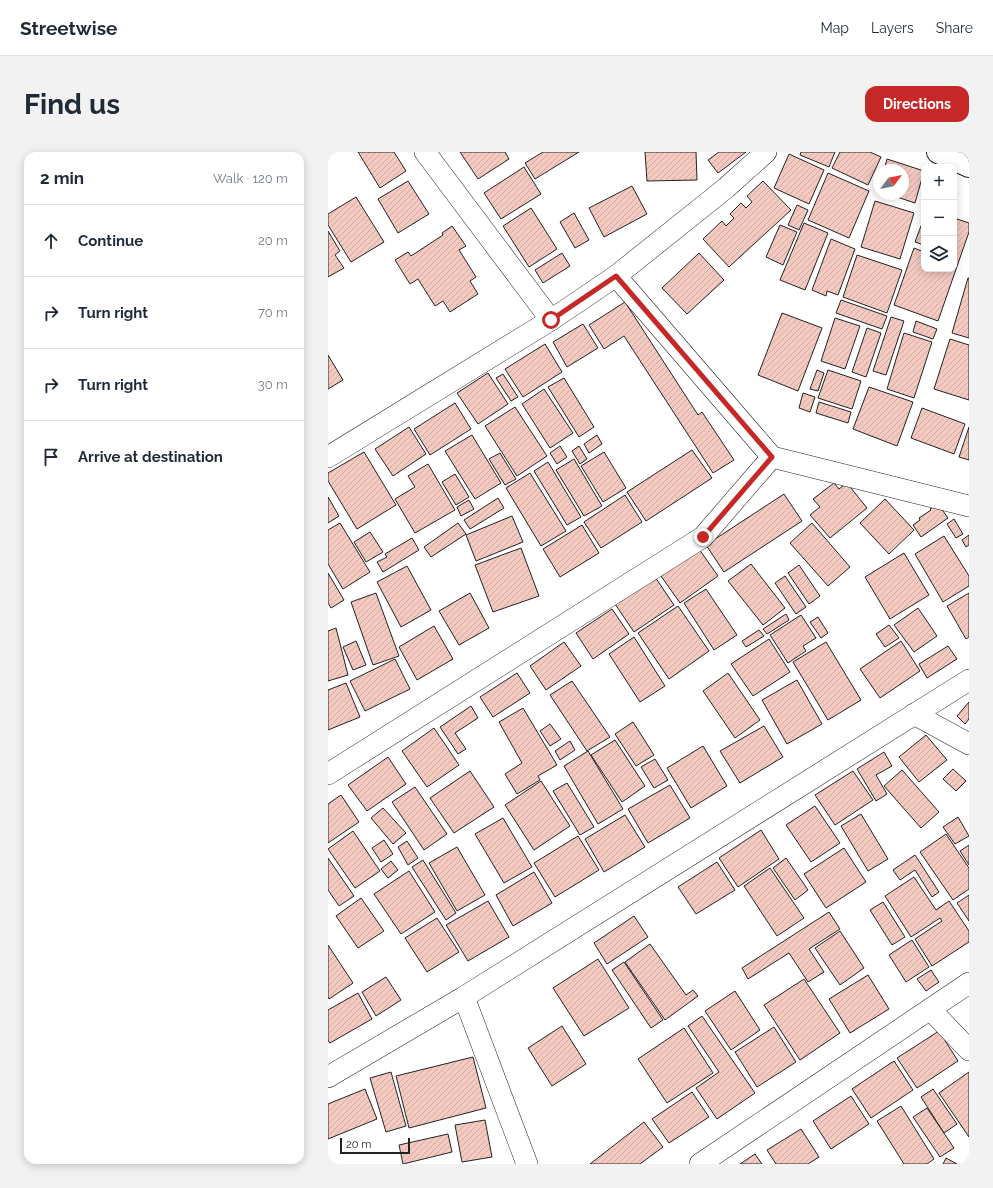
<!DOCTYPE html>
<meta charset="utf-8">
<style>
:root{--surface:#fff;--page:#f2f2f3;--text:#1f2937;--muted:#747a83;--line:#e0e1e3;--accent:#c62828}
body{margin:0;font-family:Raleway,sans-serif;background:var(--page);color:var(--text)}
.controls{position:absolute;right:12px;top:12px;display:grid;overflow:hidden;border-radius:8px;box-shadow:0 2px 10px #0003}
.controls button{width:36px;height:36px;display:grid;place-items:center;padding:0;border:0;border-bottom:1px solid var(--line);background:var(--surface);color:var(--text);font:20px sans-serif}
.compass{position:absolute;left:545px;top:12px;width:36px;height:36px;border-radius:50%;background:var(--surface);box-shadow:0 2px 10px #0003;rotate:58deg}
.scale{position:absolute;left:12px;bottom:10px;width:70px;box-sizing:border-box;padding-left:4px;border:2px solid #222;border-top:0;font-size:11px;line-height:14px;white-space:nowrap;color:#222;-webkit-text-stroke:3px #fff;paint-order:stroke}
.stop{position:absolute;width:12px;height:12px;margin:-9px;border:3px solid #c62828;border-radius:50%;background:#fff}
.stop.end{background:#c62828;border-color:#fff;box-shadow:0 1px 4px #0008}
.list{margin:0;padding:0;list-style:none}
h2{display:flex;justify-content:space-between;align-items:center;height:52px;margin:0;padding:0 16px;font-size:17px}
h2 small{font-size:13px;font-weight:400;color:var(--muted)}
.list li{display:grid;grid-template-columns:26px 1fr auto;gap:12px;align-items:center;box-sizing:border-box;height:72px;padding:0 16px;border-top:1px solid var(--line)}
.list b{display:block;font-size:15px;white-space:nowrap}
.list em{font-size:13px;font-style:normal;color:var(--muted)}
.icon{flex:none;width:22px;height:22px;fill:none;stroke:currentColor;stroke-width:2;stroke-linecap:round;stroke-linejoin:round}
.map{position:relative;flex:none;width:641px;height:1012px;overflow:hidden;border-radius:12px}
header{display:flex;align-items:center;gap:24px;box-sizing:border-box;height:56px;padding:0 20px;background:var(--surface);border-bottom:1px solid var(--line)}
header strong{font-size:19px}
nav{display:flex;gap:22px;margin-inline-start:auto;font-size:14px}
.intro{display:flex;align-items:center;justify-content:space-between;box-sizing:border-box;height:96px;padding:0 24px}
h1{margin:0;font-size:28px}
.button{padding:10px 18px;border-radius:12px;background:var(--accent);color:#fff;font-size:14px;font-weight:700}
main{display:flex;gap:24px;padding:0 24px}
aside{flex:1;background:var(--surface);border-radius:12px;box-shadow:0 2px 10px #0003}
.map>svg:first-child{display:block}
.building{fill:url(#building-hatch);stroke:#222}
.lines{fill:none;stroke-linecap:round;stroke-linejoin:round}
.minor-casing{stroke:#222;stroke-width:22}
.tertiary-casing{stroke:#222;stroke-width:24}
.minor{stroke:#fff;stroke-width:21}
.tertiary{stroke:#fff;stroke-width:22}
.route{stroke:#c62828;stroke-width:5}
</style>
<header>
<strong>Streetwise</strong>
<nav><a>Map</a><a>Layers</a><a>Share</a></nav>
</header>
<div class="intro"><h1>Find us</h1><a class="button">Directions</a></div>
<main>
<aside>
<h2>2 min<small>Walk · 120 m</small></h2>
<ul class="list">
<li><svg class="icon" aria-label="ahead" viewBox="0 0 24 24"><path d="M12 20V5M6 11l6-6 6 6"/></svg><div><b>Continue</b></div><em>20 m</em></li>
<li><svg class="icon" aria-label="right" viewBox="0 0 24 24"><path d="M7 20v-9h11M14 6l5 5-5 5"/></svg><div><b>Turn right</b></div><em>70 m</em></li>
<li><svg class="icon" aria-label="right" viewBox="0 0 24 24"><path d="M7 20v-9h11M14 6l5 5-5 5"/></svg><div><b>Turn right</b></div><em>30 m</em></li>
<li><svg class="icon" aria-label="arrive" viewBox="0 0 24 24"><path d="M6 21V4h12l-3 4 3 4H6"/></svg><div><b>Arrive at destination</b></div></li>
</ul>
</aside>
<div class="map">
<svg width="641" height="1012" viewBox="0 0 641 1012">
<defs>
<pattern id="building-hatch" width="6" height="6" patternUnits="userSpaceOnUse"><rect width="6" height="6" fill="#f3c9c0"/><path d="M-1 1l2-2M0 6l6-6M5 7l2-2" fill="none" stroke="#d0aca5"/></pattern>
</defs>
<rect width="100%" height="100%" fill="#fff"/>
<g class="building">
<polygon points="30,0 66,0 78,19 52,36"/>
<polygon points="132,0 177,0 181,7 150,27"/>
<polygon points="215,0 251,0 207,27 197,11"/>
<polygon points="317,0 368,0 369,28 319,29"/>
<polygon points="391,0 418,0 390,21 380,8"/>
<polygon points="473,0 507,0 501,15 472,3"/>
<polygon points="512,0 542,0 553,5 540,33 504,16"/>
<polygon points="461,2 496,18 481,52 446,36"/>
<polygon points="559,7 596,19 587,51 560,42 575,42 575,18 556,18"/>
<polygon points="196,15 213,42 173,67 156,41"/>
<polygon points="500,21 541,39 521,86 480,68"/>
<polygon points="80,29 101,62 70,81 50,47"/>
<polygon points="435,29 463,58 401,115 375,87 394,69 398,74 406,66 402,62 413,51 418,56 424,50 419,44"/>
<polygon points="304,34 319,62 276,85 261,56"/>
<polygon points="28,45 56,90 23,110 0,73 0,62"/>
<polygon points="547,49 586,61 572,107 533,95"/>
<polygon points="469,53 480,58 471,78 460,73"/>
<polygon points="203,56 229,97 201,115 175,74"/>
<polygon points="246,61 261,88 247,96 232,70"/>
<polygon points="596,66 596,93 587,90"/>
<polygon points="626,66 641,71 641,80 610,169 566,153 586,96 596,100 596,117 626,117"/>
<polygon points="476,71 500,81 477,138 452,128"/>
<polygon points="452,73 469,80 455,113 438,105"/>
<polygon points="124,74 138,94 131,98 148,125 142,129 150,142 122,160 115,149 107,154 90,127 82,132 67,108 80,100 83,104 115,83 114,81"/>
<polygon points="0,79 12,99 7,103 16,116 0,125"/>
<polygon points="503,87 527,97 510,143 499,139 498,144 484,138"/>
<polygon points="234,101 242,114 215,131 207,118"/>
<polygon points="371,101 396,128 359,162 334,136"/>
<polygon points="529,103 574,118 559,161 515,145"/>
<polygon points="640,126 641,126 641,186 624,181"/>
<polygon points="513,148 559,164 554,177 508,161"/>
<polygon points="297,150 370,263 374,260 406,308 385,321 296,184 276,197 261,173"/>
<polygon points="454,161 494,176 470,239 430,223"/>
<polygon points="563,165 576,169 558,223 545,219"/>
<polygon points="507,166 532,174 517,217 493,209"/>
<polygon points="588,169 609,177 605,187 585,180"/>
<polygon points="255,172 270,196 239,215 225,190"/>
<polygon points="539,176 553,181 538,225 524,220"/>
<polygon points="576,181 604,190 586,246 559,237"/>
<polygon points="622,187 641,193 641,248 606,237"/>
<polygon points="217,192 234,220 195,245 177,217"/>
<polygon points="0,203 15,228 0,237"/>
<polygon points="489,218 496,221 490,239 482,237"/>
<polygon points="500,218 533,229 524,257 490,246"/>
<polygon points="160,221 180,252 150,272 129,241"/>
<polygon points="175,222 190,245 183,249 168,226"/>
<polygon points="236,226 266,275 251,285 220,235"/>
<polygon points="541,235 585,250 569,294 525,277"/>
<polygon points="216,237 245,281 222,296 194,252"/>
<polygon points="475,241 487,245 482,260 471,256"/>
<polygon points="491,250 523,260 520,271 488,261"/>
<polygon points="127,251 143,277 102,303 86,277"/>
<polygon points="187,255 219,304 189,324 157,274"/>
<polygon points="594,256 637,272 626,302 583,286"/>
<polygon points="81,275 98,302 65,324 47,297"/>
<polygon points="641,275 641,308 631,305"/>
<polygon points="144,283 173,331 147,347 117,299"/>
<polygon points="269,283 274,292 261,301 256,292"/>
<polygon points="232,294 239,305 229,312 222,301"/>
<polygon points="251,294 259,307 252,312 244,299"/>
<polygon points="364,298 384,326 318,369 299,340"/>
<polygon points="36,300 68,353 29,377 0,329 0,321"/>
<polygon points="276,300 298,336 275,350 253,314"/>
<polygon points="172,301 188,327 177,333 161,307"/>
<polygon points="246,307 274,354 256,364 228,318"/>
<polygon points="220,310 253,365 239,373 206,319"/>
<polygon points="100,312 127,358 87,381 67,347 87,335 80,324"/>
<polygon points="202,321 238,379 213,394 178,336"/>
<polygon points="127,322 141,345 128,353 114,330"/>
<polygon points="506,331 511,337 519,331 539,356 502,386 482,363 492,355 485,347"/>
<polygon points="456,342 474,369 396,420 378,393"/>
<polygon points="297,343 314,370 273,396 256,370"/>
<polygon points="0,345 11,364 0,371"/>
<polygon points="170,346 176,356 142,377 136,368"/>
<polygon points="557,347 586,378 561,402 532,371"/>
<polygon points="141,348 146,357 133,364 129,355"/>
<polygon points="610,352 620,366 593,385 585,373 592,368 591,366 603,358 602,357"/>
<polygon points="184,364 195,390 148,409 138,383"/>
<polygon points="626,367 635,382 628,386 619,372"/>
<polygon points="12,371 42,420 15,437 0,412 0,378"/>
<polygon points="130,371 138,382 103,405 96,395"/>
<polygon points="484,371 522,415 500,434 462,391"/>
<polygon points="254,373 271,401 232,425 215,397"/>
<polygon points="42,380 55,400 38,410 26,390"/>
<polygon points="641,383 641,393 638,395 634,388"/>
<polygon points="616,384 641,424 641,434 615,450 587,402"/>
<polygon points="84,386 91,398 55,420 49,410 59,405 57,402"/>
<polygon points="193,396 211,444 165,460 147,413"/>
<polygon points="371,397 390,424 352,451 333,424"/>
<polygon points="576,401 601,443 562,467 537,425"/>
<polygon points="423,412 457,456 435,473 400,429"/>
<polygon points="471,413 492,444 481,452 460,421"/>
<polygon points="79,414 103,458 73,475 49,430"/>
<polygon points="0,421 16,448 3,456 0,451"/>
<polygon points="457,424 478,455 468,462 447,431"/>
<polygon points="327,425 346,453 306,480 287,452"/>
<polygon points="378,437 409,483 386,498 356,451"/>
<polygon points="48,441 71,504 45,513 23,450"/>
<polygon points="142,441 161,476 131,493 111,459"/>
<polygon points="641,441 641,485 638,487 619,454"/>
<polygon points="350,454 381,499 341,527 310,481"/>
<polygon points="590,456 609,484 586,500 566,473"/>
<polygon points="284,457 301,482 265,507 248,481"/>
<polygon points="458,462 461,468 439,482 435,477"/>
<polygon points="473,463 488,486 475,494 478,499 460,511 442,483"/>
<polygon points="490,465 500,481 493,486 482,470"/>
<polygon points="561,473 571,486 557,495 548,482"/>
<polygon points="106,474 125,507 89,528 71,495"/>
<polygon points="8,476 20,523 0,529 0,479"/>
<polygon points="431,478 436,484 418,495 414,489"/>
<polygon points="306,485 337,534 312,550 281,502"/>
<polygon points="441,487 462,520 425,544 403,512"/>
<polygon points="28,489 38,513 25,518 15,495"/>
<polygon points="573,489 592,519 552,546 532,517"/>
<polygon points="236,490 253,514 218,538 202,514"/>
<polygon points="498,490 533,548 500,568 465,510"/>
<polygon points="620,494 629,507 599,526 591,512"/>
<polygon points="67,507 82,537 37,559 22,529"/>
<polygon points="189,521 202,541 165,565 152,545"/>
<polygon points="400,521 432,568 407,586 375,539"/>
<polygon points="469,528 494,572 459,592 434,548"/>
<polygon points="244,529 282,585 259,599 222,543"/>
<polygon points="18,531 32,565 0,578 0,538"/>
<polygon points="641,550 641,567 637,572 629,564"/>
<polygon points="143,554 150,566 127,581 138,597 130,602 112,575"/>
<polygon points="195,556 229,613 210,624 212,628 189,642 177,622 194,611 171,570"/>
<polygon points="305,570 326,603 308,614 287,582"/>
<polygon points="222,572 233,587 222,594 212,579"/>
<polygon points="436,574 455,605 412,631 392,599"/>
<polygon points="106,576 131,613 99,635 74,599"/>
<polygon points="598,583 619,608 591,630 571,605"/>
<polygon points="287,588 317,634 294,650 263,603"/>
<polygon points="242,589 247,598 232,608 227,599"/>
<polygon points="375,594 399,634 363,656 339,616"/>
<polygon points="260,599 295,657 270,672 236,614"/>
<polygon points="556,600 564,614 548,623 559,642 548,649 529,617"/>
<polygon points="60,605 78,632 39,659 20,633"/>
<polygon points="327,607 340,628 326,636 313,615"/>
<polygon points="625,617 638,629 628,639 615,627"/>
<polygon points="574,618 611,660 593,676 556,634"/>
<polygon points="142,619 166,655 126,681 102,646"/>
<polygon points="525,619 545,648 507,673 487,643"/>
<polygon points="213,629 242,674 206,698 177,653"/>
<polygon points="239,631 266,675 252,683 225,639"/>
<polygon points="342,633 362,666 320,691 300,657"/>
<polygon points="87,635 119,682 96,698 64,650"/>
<polygon points="13,643 31,670 0,691 0,652"/>
<polygon points="487,654 512,691 483,710 458,673"/>
<polygon points="55,656 78,681 65,692 43,666"/>
<polygon points="533,662 560,707 540,719 513,674"/>
<polygon points="297,663 317,695 276,720 257,687"/>
<polygon points="630,665 641,684 627,692 615,675"/>
<polygon points="175,666 204,715 176,731 147,682"/>
<polygon points="433,678 451,707 410,735 391,706"/>
<polygon points="25,679 52,719 27,736 0,697"/>
<polygon points="618,682 641,716 641,737 625,748 592,700"/>
<polygon points="250,684 271,718 227,745 206,711"/>
<polygon points="56,688 65,702 53,710 44,696"/>
<polygon points="79,689 90,706 80,713 70,695"/>
<polygon points="641,693 641,713 632,699"/>
<polygon points="129,695 157,743 129,759 101,711"/>
<polygon points="516,696 538,730 498,756 476,722"/>
<polygon points="587,703 611,740 604,745 587,718 572,728 565,718"/>
<polygon points="0,706 26,744 11,754 0,738"/>
<polygon points="458,706 480,738 467,748 445,716"/>
<polygon points="95,708 128,761 118,768 84,715"/>
<polygon points="63,709 70,718 60,726 53,717"/>
<polygon points="389,710 407,738 368,762 350,735"/>
<polygon points="442,716 476,766 449,784 416,734"/>
<polygon points="81,719 107,760 73,782 46,742"/>
<polygon points="206,720 224,751 185,774 168,743"/>
<polygon points="586,725 608,758 621,749 641,779 641,790 604,814 587,787 614,769 612,766 583,785 557,744"/>
<polygon points="641,743 641,769 629,751"/>
<polygon points="33,746 56,779 30,796 8,764"/>
<polygon points="160,749 181,785 140,809 118,773"/>
<polygon points="555,750 577,785 564,793 542,758"/>
<polygon points="501,760 512,777 481,797 496,820 480,830 461,801 420,827 414,816"/>
<polygon points="306,764 320,785 279,812 266,791"/>
<polygon points="109,766 131,800 99,820 77,786"/>
<polygon points="512,779 536,816 512,833 487,796"/>
<polygon points="584,788 601,815 578,830 561,803"/>
<polygon points="322,792 358,843 365,838 370,844 337,868 297,810"/>
<polygon points="0,793 25,831 1,847 0,845"/>
<polygon points="270,807 301,856 256,884 225,836"/>
<polygon points="296,810 335,868 323,876 284,818"/>
<polygon points="603,818 611,830 598,839 589,827"/>
<polygon points="540,823 561,857 522,881 501,847"/>
<polygon points="58,825 73,848 48,864 34,840"/>
<polygon points="476,827 512,881 472,908 436,853"/>
<polygon points="407,839 432,878 403,898 377,859"/>
<polygon points="30,841 44,867 2,891 0,888 0,858"/>
<polygon points="374,864 427,941 389,967 368,936 391,920 360,874"/>
<polygon points="234,874 258,912 224,934 200,896"/>
<polygon points="446,875 468,910 429,935 407,900"/>
<polygon points="356,876 385,921 339,951 310,907"/>
<polygon points="611,879 630,909 589,936 569,906"/>
<polygon points="145,905 158,956 81,976 68,924"/>
<polygon points="566,909 585,938 543,966 524,937"/>
<polygon points="63,920 78,974 58,980 42,926"/>
<polygon points="641,920 641,985 611,941"/>
<polygon points="37,937 49,967 0,987 0,952"/>
<polygon points="605,937 629,972 616,981 593,945"/>
<polygon points="364,940 381,965 341,991 324,967"/>
<polygon points="523,944 541,972 503,997 485,969"/>
<polygon points="573,954 606,1007 599,1012 576,1012 549,969"/>
<polygon points="599,956 626,996 612,1005 585,965"/>
<polygon points="157,968 164,1005 134,1010 127,973"/>
<polygon points="316,970 335,995 312,1012 262,1012"/>
<polygon points="473,977 491,1005 480,1012 448,1012 439,998"/>
<polygon points="120,982 124,1000 75,1012 71,993"/>
<polygon points="427,1002 434,1012 412,1012"/>
<polygon points="618,1006 629,1012 615,1012"/>
</g>
<g class="lines">
<defs>
<g id="minor">
<polyline points="97,0 223,168"/>
<polyline points="288,124 444,305 641,354"/>
<polyline points="0,305 223,168 288,124 398,36 438,0"/>
<polyline points="586,562 641,592"/>
<polyline points="0,622 375,385 444,305"/>
<polyline points="136,845 199,1012"/>
<polyline points="602,857 641,898"/>
<polyline points="0,925 136,845 641,528"/>
<polyline points="372,1012 641,831"/>
</g>
<polyline id="tertiary" points="610,0 641,14"/>
</defs>
<use href="#minor" class="minor-casing"/>
<use href="#tertiary" class="tertiary-casing"/>
<use href="#minor" class="minor"/>
<use href="#tertiary" class="tertiary"/>
</g>
<g class="lines">
<polyline class="route" points="223,168 288,124 444,305 375,385"/>
</g>
</svg>
<div class="controls">
<button>+</button>
<button>−</button>
<button><svg class="icon" aria-label="layers" viewBox="0 0 24 24"><path d="M12 4l9 5-9 5-9-5zM3 14l9 5 9-5"/></svg></button>
</div>
<svg class="compass" viewBox="-18 -18 36 36"><path d="M0-13l5 13h-10z" fill="#e53935"/><path d="M0 13l5-13h-10z" fill="#747a83"/></svg>
<div class="scale">20 m</div>
<div class="stop" style="left:223px;top:168px"></div>
<div class="stop end" style="left:375px;top:385px"></div>
</div>
</main>
